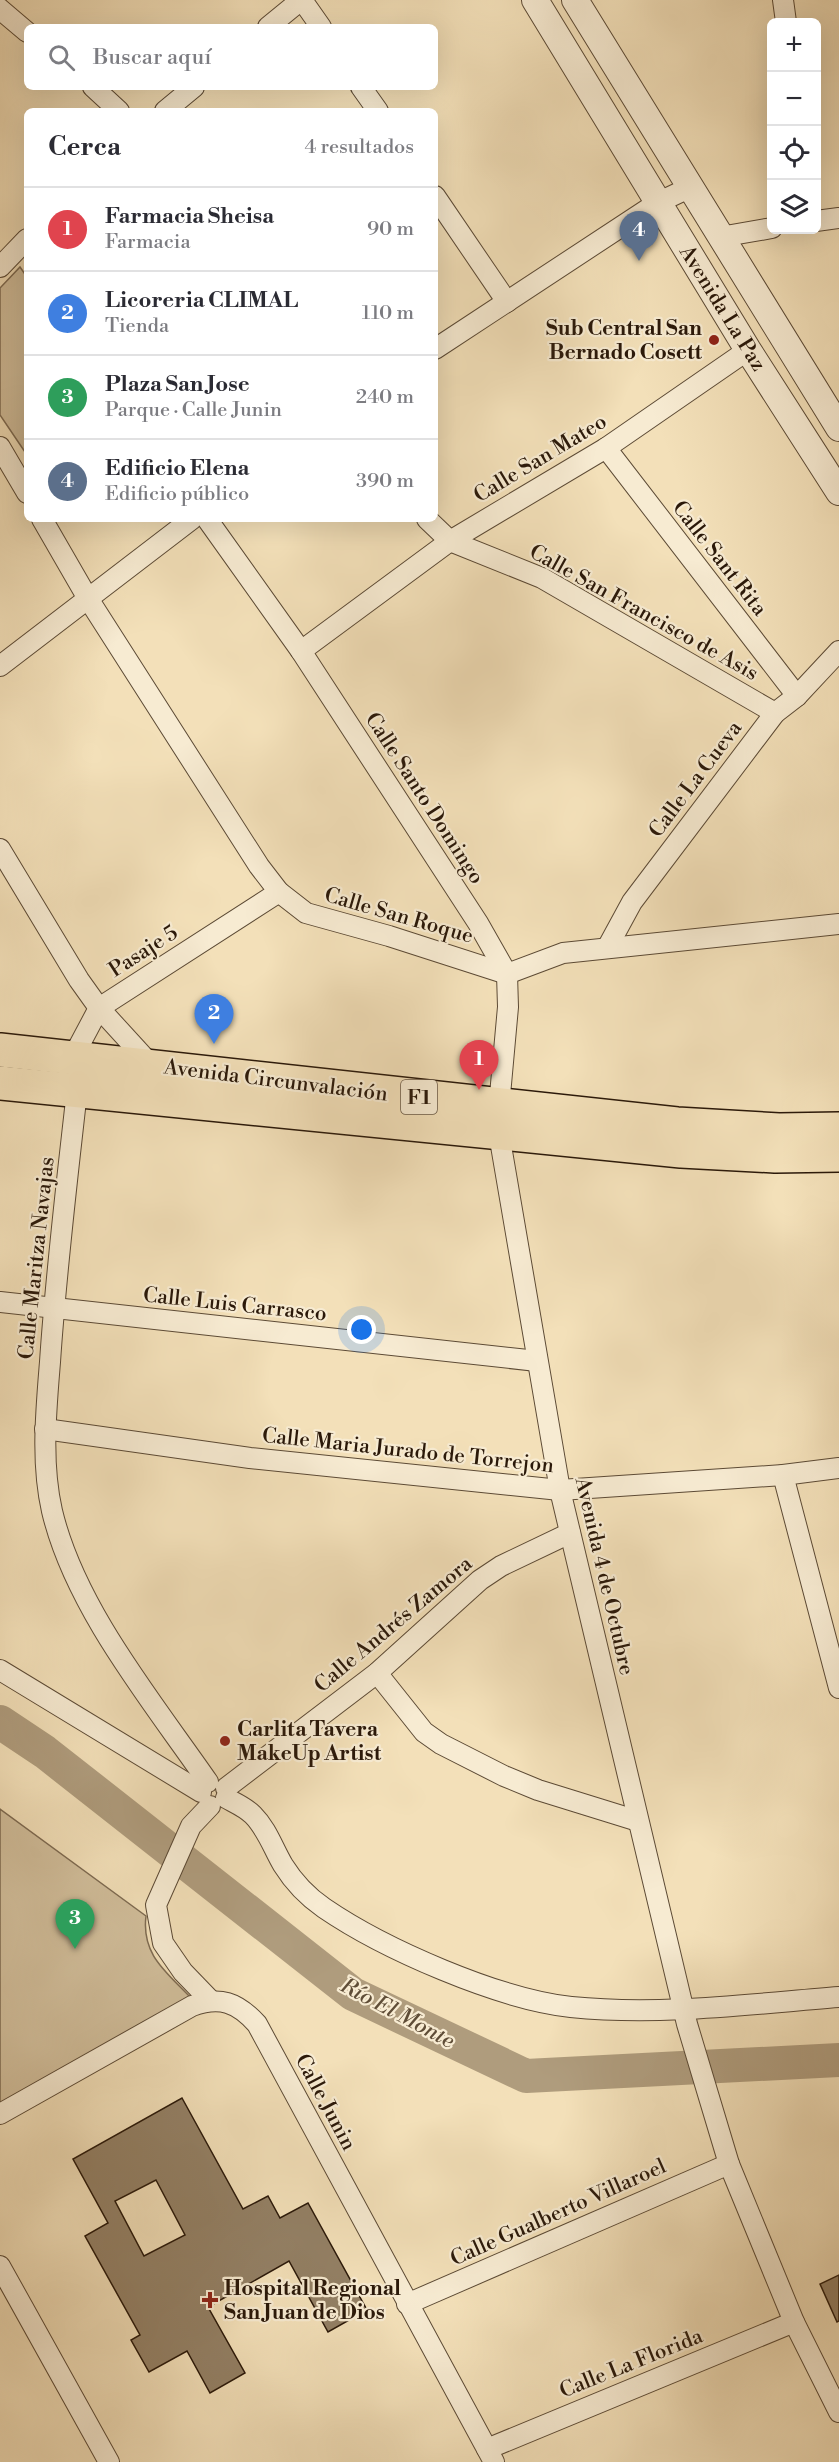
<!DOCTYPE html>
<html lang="es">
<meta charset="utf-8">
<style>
:root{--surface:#fff;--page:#f7f7f7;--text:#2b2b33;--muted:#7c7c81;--line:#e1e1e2;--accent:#ea580c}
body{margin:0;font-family:"Libre Bodoni",serif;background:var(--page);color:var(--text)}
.controls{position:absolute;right:18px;top:18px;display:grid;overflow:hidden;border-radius:9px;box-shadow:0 6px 24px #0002}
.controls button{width:54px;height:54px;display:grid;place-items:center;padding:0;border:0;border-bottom:2px solid var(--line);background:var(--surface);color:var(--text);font:30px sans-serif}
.you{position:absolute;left:362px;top:1330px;width:21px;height:21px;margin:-15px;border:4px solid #fff;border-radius:50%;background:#1a73e8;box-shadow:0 0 0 9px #1a73e833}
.badge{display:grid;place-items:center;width:39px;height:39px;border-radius:50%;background:var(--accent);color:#fff;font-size:20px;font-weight:700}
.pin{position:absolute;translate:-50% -50px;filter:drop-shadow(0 2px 3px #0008)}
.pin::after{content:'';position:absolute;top:32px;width:21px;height:18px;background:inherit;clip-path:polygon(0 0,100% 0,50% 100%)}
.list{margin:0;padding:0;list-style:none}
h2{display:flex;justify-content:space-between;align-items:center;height:78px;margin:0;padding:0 24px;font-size:26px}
h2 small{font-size:20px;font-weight:400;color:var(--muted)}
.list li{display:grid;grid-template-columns:39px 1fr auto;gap:18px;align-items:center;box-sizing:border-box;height:84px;padding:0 24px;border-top:2px solid var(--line)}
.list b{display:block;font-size:22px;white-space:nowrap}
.list p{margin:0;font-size:20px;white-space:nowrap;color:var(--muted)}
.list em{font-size:20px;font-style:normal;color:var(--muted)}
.icon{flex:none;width:33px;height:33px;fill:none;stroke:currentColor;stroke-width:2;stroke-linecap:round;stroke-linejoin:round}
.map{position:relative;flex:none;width:839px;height:2462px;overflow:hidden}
.search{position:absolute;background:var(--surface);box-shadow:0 6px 24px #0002;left:24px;top:24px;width:414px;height:66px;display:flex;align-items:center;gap:15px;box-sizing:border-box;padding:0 21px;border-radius:9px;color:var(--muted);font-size:22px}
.panel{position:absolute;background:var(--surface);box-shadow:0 6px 24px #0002;left:24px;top:108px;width:414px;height:414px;border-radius:9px}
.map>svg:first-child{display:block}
.green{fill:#d1be9b;stroke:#7e6b52;stroke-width:1.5}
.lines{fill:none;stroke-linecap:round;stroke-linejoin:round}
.river{stroke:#af9c7d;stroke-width:34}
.building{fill:#938065;stroke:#2a1809;stroke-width:1.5;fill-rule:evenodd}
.minor-casing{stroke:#5c4a35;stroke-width:22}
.tertiary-casing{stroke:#5c4a35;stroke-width:28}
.trunk-casing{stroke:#2a1809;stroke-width:36}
.minor{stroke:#f7ebd2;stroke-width:20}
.tertiary{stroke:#f7ebd2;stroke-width:26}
.trunk{stroke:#f3e0b9;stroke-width:33}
.poi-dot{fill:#8f2418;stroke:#f7ebd2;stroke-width:2}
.labels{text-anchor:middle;stroke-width:4.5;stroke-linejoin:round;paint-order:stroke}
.shield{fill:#f7ebd2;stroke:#685745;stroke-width:1.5}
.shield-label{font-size:20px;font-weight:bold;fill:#2a1809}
.street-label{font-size:21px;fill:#2a1809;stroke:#f7ebd2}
.poi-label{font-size:21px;font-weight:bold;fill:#2a1809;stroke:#f7ebd2;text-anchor:start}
.water-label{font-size:22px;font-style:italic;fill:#5f4d37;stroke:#f7ebd2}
</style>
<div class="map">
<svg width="839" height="2462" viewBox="0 0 839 2462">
<rect width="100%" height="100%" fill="#f3e0b9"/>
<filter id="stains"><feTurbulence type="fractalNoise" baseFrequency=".00333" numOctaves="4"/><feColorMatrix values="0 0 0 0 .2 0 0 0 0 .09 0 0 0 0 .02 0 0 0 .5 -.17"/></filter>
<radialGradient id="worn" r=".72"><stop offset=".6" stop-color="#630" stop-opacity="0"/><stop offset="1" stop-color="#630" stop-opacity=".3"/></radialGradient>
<g class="green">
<polygon points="20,267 27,277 27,455 0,415 0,288"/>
<path d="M0 1809 146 1916C141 1956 168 1973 192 1999L0 2105Z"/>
</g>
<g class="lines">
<polyline class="river" points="0,1722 45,1752 353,1994 526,2076 839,2060"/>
</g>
<g class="building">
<path d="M182 2098 243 2209 268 2196 280 2218 308 2203 367 2310 328 2332 289 2261 208 2307 245 2373 210 2393 187 2351 149 2372 131 2340 140 2335 85 2236 108 2223 73 2159ZM156 2180 185 2235 144 2256 115 2201Z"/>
<polygon points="839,2275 839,2321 837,2322 820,2284"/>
</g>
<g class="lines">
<defs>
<g id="minor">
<polyline points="302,0 321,27"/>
<polyline points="783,0 786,22"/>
<polyline points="0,9 27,32"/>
<polyline points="268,27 301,0"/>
<polyline points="93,87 119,111"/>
<polyline points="361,87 378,111"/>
<polyline points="165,111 194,87"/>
<polyline points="435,196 507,302"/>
<polyline points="816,221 839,218"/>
<polyline points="720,237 772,228"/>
<polyline points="0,267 27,239"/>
<polyline points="435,349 657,203 691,187"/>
<polyline points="0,447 27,493"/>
<polyline points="606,448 797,696"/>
<polyline points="42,519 87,597 259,866 279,892 306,913 389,936 507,974 563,953 839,924"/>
<polyline points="207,519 301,651 478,923 507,974 508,1007 499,1106 499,1134 560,1490 687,2024 729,2164 794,2322 839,2412"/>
<polyline points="427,519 450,541 542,578 775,713"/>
<polyline points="301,651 450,541 606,448 748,350"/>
<polyline points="0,666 192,519"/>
<polyline points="0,849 79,980 99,1008 152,1066"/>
<polyline points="607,948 632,902 775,713 797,696 839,651"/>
<polyline points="73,1057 99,1008 279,892"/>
<path d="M77 1091C67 1181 56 1271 50 1362 46 1411 41 1463 52 1511 75 1608 152 1701 208 1782"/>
<polyline points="0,1302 537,1361"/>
<polyline points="45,1429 250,1458 560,1490 783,1475 839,1468"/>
<polyline points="783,1475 839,1688"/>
<polyline points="0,1670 201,1792"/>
<polyline points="377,1673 424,1732 441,1744 504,1776 538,1790 638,1821"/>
<polyline points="226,1788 377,1673 480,1580 501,1566 570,1533"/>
<path d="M226 1798C235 1803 245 1807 253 1815 267 1829 273 1848 283 1865 293 1881 308 1897 324 1908 384 1949 498 1999 571 2007 660 2016 751 2004 839 1997"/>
<polyline points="210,1806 191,1826 156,1905 163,1943 183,1972 210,2000"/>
<path d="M0 2114 192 2006C220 1996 237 2002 257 2024L494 2462"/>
<polyline points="0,2266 109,2462"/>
<polyline points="407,2304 729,2164"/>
<polyline points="487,2449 794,2322"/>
</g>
<g id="tertiary">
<polyline points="535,0 748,350 839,492"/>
<polyline points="575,0 839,428"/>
</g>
<g id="trunk">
<polyline points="0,1050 677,1124 779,1130 839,1129"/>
<polyline points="0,1083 681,1151 775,1156 839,1155"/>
</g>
</defs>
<use href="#minor" class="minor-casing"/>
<use href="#tertiary" class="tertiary-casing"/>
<use href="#trunk" class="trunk-casing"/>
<use href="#minor" class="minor"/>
<use href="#tertiary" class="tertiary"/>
<use href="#trunk" class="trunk"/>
</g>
<g class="poi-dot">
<circle cx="714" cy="340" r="6"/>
<circle cx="225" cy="1741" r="6"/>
<path d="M207 2291h6v6h6v6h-6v6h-6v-6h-6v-6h6z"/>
</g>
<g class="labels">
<rect class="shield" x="401" y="1080" width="36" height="34" rx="4.5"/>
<g class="shield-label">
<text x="419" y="1104">F1</text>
</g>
<g class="street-label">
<text transform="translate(723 308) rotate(58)" y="7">Avenida La Paz</text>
<text transform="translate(540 458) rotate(-31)" y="7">Calle San Mateo</text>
<text transform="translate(720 558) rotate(52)" y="7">Calle Sant Rita</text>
<text transform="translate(644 612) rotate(29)" y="7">Calle San Francisco de Asis</text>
<text transform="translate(695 779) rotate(-53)" y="7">Calle La Cueva</text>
<text transform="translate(425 798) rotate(57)" y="7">Calle Santo Domingo</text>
<text transform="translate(399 915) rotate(16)" y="7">Calle San Roque</text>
<text transform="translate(143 951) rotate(-33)" y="7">Pasaje 5</text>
<text transform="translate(276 1080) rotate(7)" y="7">Avenida Circunvalación</text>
<text transform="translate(36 1258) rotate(-84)" y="7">Calle Maritza Navajas</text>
<text transform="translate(235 1304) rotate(6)" y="7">Calle Luis Carrasco</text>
<text transform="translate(408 1450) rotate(6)" y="7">Calle Maria Jurado de Torrejon</text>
<text transform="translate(605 1576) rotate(77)" y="7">Avenida 4 de Octubre</text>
<text transform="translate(393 1624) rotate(-40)" y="7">Calle Andrés Zamora</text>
<text transform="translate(326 2102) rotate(62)" y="7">Calle Junin</text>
<text transform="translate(558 2212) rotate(-24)" y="7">Calle Gualberto Villaroel</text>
<text transform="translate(631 2363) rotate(-22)" y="7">Calle La Florida</text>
</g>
<g class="poi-label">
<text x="702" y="335" text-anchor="end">Sub Central San<tspan x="702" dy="24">Bernado Cosett</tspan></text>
<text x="237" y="1736">Carlita Tavera<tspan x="237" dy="24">MakeUp Artist</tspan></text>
<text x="224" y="2295">Hospital Regional<tspan x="224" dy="24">San Juan de Dios</tspan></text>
</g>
<g class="water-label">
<text transform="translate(398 2012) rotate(28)" y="8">Río El Monte</text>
</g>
</g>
<rect width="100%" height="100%" filter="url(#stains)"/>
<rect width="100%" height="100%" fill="url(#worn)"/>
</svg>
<div class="controls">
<button>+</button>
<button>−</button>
<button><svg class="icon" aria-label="locate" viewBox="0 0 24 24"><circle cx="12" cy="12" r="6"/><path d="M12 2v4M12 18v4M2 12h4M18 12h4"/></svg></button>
<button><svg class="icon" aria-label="layers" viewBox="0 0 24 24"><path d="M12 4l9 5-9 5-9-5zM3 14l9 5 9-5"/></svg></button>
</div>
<div class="you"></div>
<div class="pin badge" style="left:479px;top:1090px;background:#e0444e">1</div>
<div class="pin badge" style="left:214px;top:1044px;background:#3f7fe0">2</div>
<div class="pin badge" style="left:75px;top:1949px;background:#2e9e5b">3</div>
<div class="pin badge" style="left:639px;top:261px;background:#5c6f8a">4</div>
<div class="search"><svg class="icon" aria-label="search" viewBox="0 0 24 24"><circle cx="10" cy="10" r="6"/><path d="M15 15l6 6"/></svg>Buscar aquí</div>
<section class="panel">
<h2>Cerca<small>4 resultados</small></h2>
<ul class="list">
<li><span class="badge" style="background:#e0444e">1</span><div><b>Farmacia Sheisa</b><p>Farmacia</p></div><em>90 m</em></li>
<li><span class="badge" style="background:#3f7fe0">2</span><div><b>Licoreria CLIMAL</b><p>Tienda</p></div><em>110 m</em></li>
<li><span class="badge" style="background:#2e9e5b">3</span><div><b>Plaza San Jose</b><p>Parque · Calle Junin</p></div><em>240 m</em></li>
<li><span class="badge" style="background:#5c6f8a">4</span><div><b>Edificio Elena</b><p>Edificio público</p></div><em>390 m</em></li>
</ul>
</section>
</div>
